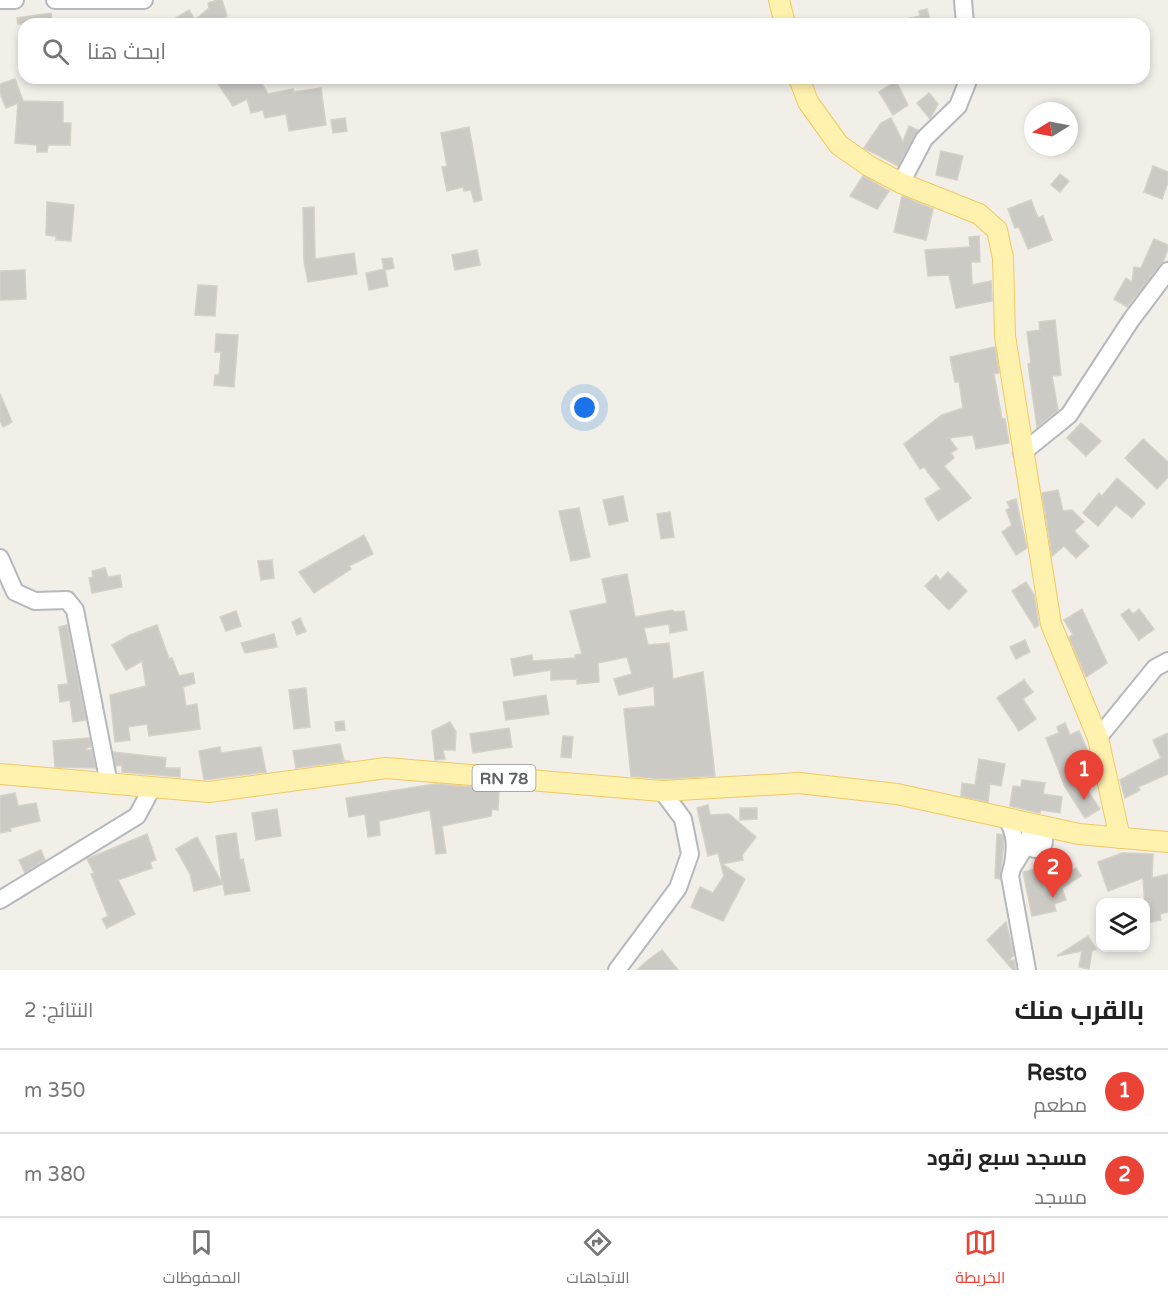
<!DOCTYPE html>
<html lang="ar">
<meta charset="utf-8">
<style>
:root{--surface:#fff;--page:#f2f2f2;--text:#222;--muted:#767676;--line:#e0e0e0;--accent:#ea4335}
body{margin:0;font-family:"Varela Round",Cairo,sans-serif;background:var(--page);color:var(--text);direction:rtl}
.controls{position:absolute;right:18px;bottom:18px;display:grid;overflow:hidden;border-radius:12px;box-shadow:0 3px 9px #0003}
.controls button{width:54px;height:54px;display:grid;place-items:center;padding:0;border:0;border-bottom:2px solid var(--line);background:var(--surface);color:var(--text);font:30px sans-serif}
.compass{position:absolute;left:1024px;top:102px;width:54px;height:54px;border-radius:50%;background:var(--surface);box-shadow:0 3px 9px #0003;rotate:260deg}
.you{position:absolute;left:585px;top:408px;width:21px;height:21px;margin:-15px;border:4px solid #fff;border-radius:50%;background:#1a73e8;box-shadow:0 0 0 9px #1a73e833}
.badge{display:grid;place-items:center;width:39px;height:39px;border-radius:50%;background:var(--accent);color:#fff;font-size:20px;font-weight:700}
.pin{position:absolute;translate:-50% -50px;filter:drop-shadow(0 2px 3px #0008)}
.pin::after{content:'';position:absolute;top:32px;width:21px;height:18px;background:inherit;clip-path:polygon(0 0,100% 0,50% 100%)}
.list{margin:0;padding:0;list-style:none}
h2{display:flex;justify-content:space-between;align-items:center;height:78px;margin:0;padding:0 24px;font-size:26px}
h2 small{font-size:20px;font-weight:400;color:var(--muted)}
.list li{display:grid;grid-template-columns:39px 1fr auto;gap:18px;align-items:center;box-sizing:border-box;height:84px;padding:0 24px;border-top:2px solid var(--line)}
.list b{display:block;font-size:22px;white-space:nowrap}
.list p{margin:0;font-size:20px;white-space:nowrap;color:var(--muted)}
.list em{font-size:20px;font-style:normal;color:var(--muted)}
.icon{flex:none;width:33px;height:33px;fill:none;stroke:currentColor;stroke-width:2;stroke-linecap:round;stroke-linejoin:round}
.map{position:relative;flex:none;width:1168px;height:970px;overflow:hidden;direction:ltr}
.search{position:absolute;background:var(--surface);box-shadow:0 3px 9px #0003;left:18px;right:18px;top:18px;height:66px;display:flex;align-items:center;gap:15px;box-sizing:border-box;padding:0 21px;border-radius:18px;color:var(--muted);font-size:22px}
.sheet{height:246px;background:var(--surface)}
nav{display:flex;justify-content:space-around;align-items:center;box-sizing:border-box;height:84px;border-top:2px solid var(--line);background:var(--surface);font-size:16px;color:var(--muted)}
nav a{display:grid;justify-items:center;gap:3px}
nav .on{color:var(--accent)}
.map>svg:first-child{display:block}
.building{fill:#cccac5;stroke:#d6d1c6;stroke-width:1.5}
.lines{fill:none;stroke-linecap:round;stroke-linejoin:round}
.minor-casing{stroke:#b5b8bc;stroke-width:20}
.major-casing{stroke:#f2c960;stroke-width:22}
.minor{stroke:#fff;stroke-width:16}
.major{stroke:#fff2af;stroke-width:20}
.labels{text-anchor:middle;stroke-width:4.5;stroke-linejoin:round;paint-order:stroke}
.shield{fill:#fff;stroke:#8f9295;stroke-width:1.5}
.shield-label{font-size:16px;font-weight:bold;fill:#5f6368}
</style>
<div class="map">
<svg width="1168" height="970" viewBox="0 0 1168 970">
<rect width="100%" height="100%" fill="#f1efe8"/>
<g class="building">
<polygon points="217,0 222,0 227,16 215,24 166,24 189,10 195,20 209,8 208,3"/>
<polygon points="927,9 931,24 902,24 902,20 920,16 919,11"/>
<polygon points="51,13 52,24 18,24 17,18"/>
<polygon points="214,78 259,78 268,94 293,89 293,92 321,88 326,125 289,131 286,114 265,118 263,110 251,113 247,99 233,106"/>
<polygon points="15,79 23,101 63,102 63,123 71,123 70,145 48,145 47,152 37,152 37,145 15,143 18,103 6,108 0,93 0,84"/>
<polygon points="896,81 908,105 893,115 879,92"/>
<polygon points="929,93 938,104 930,119 917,103"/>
<polygon points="345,118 347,131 333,133 331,120"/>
<polygon points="891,118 903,142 909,126 918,130 898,166 864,148 881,123"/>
<polygon points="469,127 482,200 474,202 471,190 464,191 463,187 447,191 442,167 447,166 441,133"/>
<polygon points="941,151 963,156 957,180 936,175"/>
<polygon points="1153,166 1168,172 1168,182 1162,199 1144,192"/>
<polygon points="1060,174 1069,181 1060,192 1051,185"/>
<polygon points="863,176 889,191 877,209 850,196"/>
<polygon points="902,196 933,209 926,240 894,232"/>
<polygon points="1031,200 1038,218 1043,216 1052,240 1028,249 1019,227 1015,228 1008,209"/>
<polygon points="47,202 74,205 71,241 56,240 56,236 46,235"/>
<polygon points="314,207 315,259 354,253 357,274 308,282 304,262 303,208"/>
<polygon points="979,236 980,262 971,262 972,285 991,281 992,301 956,308 949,275 928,276 925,250 970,247 969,237"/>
<polygon points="1154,239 1168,245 1168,249 1163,262 1127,307 1114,299 1126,278 1132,282 1134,267 1141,268"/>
<polygon points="477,250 480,265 455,270 452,255"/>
<polygon points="392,258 394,268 385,270 388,286 369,290 366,273 384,269 382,259"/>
<polygon points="25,270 26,299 0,300 0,271"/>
<polygon points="198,285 217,286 215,316 195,315"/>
<polygon points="1055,320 1061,375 1052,376 1058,410 1037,427 1028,364 1031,363 1027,332 1040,330 1039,322"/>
<polygon points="216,334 238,335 234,387 214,385 215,375 219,375 221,352 215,352"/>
<polygon points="995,347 999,373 994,374 1002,419 1005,419 1009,443 976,449 973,435 949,438 957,449 951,453 954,458 944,466 971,498 938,521 925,499 941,489 924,467 920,469 904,444 942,415 963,408 959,382 955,382 950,357"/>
<polygon points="0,394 12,422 3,427 0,420"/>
<polygon points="1081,423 1101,441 1086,456 1067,438"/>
<polygon points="1143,439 1168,462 1168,477 1157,489 1125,458"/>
<polygon points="1117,478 1145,503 1132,518 1116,505 1098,526 1083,513 1099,493 1102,496"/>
<polygon points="1058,490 1063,511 1072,510 1084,522 1074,531 1089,546 1076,558 1064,546 1052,556 1042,493"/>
<polygon points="623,496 628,521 609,525 603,500"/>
<polygon points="1016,499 1027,548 1016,555 1002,532 1012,525 1006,510 1010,508 1007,502"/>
<polygon points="579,508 590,557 571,561 559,511"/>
<polygon points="670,512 674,537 661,539 657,514"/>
<polygon points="364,535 373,554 349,566 351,569 314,593 299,572"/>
<polygon points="272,560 274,578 261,580 258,561"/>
<polygon points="105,568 108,577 120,575 122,587 92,593 89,578 93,577 92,571"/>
<polygon points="948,572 967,591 949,610 925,586 936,575 940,580"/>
<polygon points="627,574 635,617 673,610 674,612 684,611 687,630 670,633 669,624 644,628 648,645 669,643 673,679 703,672 715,776 662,779 631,776 624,709 655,706 654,686 619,695 614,679 632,674 627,657 598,663 599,682 577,684 577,679 551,680 551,670 514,676 511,659 532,655 533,661 575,658 575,655 582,654 570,611 607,603 602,579"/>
<polygon points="1026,582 1034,595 1039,625 1035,628 1012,591"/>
<polygon points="1082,609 1107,663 1086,677 1069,637 1073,635 1064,620"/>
<polygon points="1129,609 1133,614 1139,609 1154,629 1139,640 1121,615"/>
<polygon points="236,611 241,626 226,631 220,617"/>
<polygon points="300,618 306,631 297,635 292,622"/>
<polygon points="67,625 86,720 73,722 70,700 60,702 58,685 68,684 59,627"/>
<polygon points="157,625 169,659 172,658 179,676 193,673 195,683 183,687 186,706 197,704 200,729 149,736 147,724 128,727 130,740 115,742 110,695 146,686 142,661 126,670 112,645 130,635"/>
<polygon points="274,634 277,647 245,653 241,643"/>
<polygon points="1025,640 1030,652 1016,659 1010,647"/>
<polygon points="1024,680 1033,692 1023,699 1036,719 1019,731 997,698"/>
<polygon points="306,688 310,727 294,729 289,690"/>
<polygon points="546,695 549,714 506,720 503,702"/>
<polygon points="344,721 345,730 336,731 335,722"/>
<polygon points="450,722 456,732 455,750 443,750 445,759 435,760 432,731"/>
<polygon points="1065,723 1070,735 1079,731 1090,756 1064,766 1075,784 1082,782 1100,809 1085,818 1065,787 1046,738 1059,733 1057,727"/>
<polygon points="509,728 512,747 473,753 470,734"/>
<polygon points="1168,733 1168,774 1138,787 1140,790 1125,798 1120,780 1161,758 1153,740"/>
<polygon points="563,736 573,737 571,758 561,757"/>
<polygon points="89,738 91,747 86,748 86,750 92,750 95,768 55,767 53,741"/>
<polygon points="340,744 344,761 350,761 296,768 293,751"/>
<polygon points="220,747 221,753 261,747 266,772 204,780 199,751"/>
<polygon points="113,752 166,758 165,768 180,768 180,777 122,772 122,765 116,766"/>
<polygon points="979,759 1005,764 1001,786 990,784 988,802 961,796 962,783 975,785"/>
<polygon points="1022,780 1045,783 1043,794 1062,797 1060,813 1041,810 1040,813 1010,806 1013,786 1021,787"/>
<polygon points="435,784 499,789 498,810 492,809 491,816 442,826 446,853 436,854 430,810 379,821 380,835 368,837 365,814 349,817 346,798"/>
<polygon points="15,793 18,806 36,803 40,821 10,828 11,831 0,833 0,796"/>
<polygon points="708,805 710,815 729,814 756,837 742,855 743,860 722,864 745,879 723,921 691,907 700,887 713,893 724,876 718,853 708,856 697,808"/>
<polygon points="740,808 757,808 757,819 740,820"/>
<polygon points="277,809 281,836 256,840 252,813"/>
<polygon points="236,833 240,860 243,859 250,891 225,895 223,884 194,891 190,874 176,849 197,837 222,883 216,836"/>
<polygon points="147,834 156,860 150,862 152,868 118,880 135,914 107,928 102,919 108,916 91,874 94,873 87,859"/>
<polygon points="997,834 1003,835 1004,842 1000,879 995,878"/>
<polygon points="41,850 45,860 25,873 19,860"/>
<polygon points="1122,853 1153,854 1152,878 1168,874 1168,912 1160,914 1161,920 1146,923 1143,878 1108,891 1098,862"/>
<polygon points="1063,862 1068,873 1076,868 1081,876 1062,888 1066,900 1054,904 1056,911 1032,916 1023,872"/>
<polygon points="1006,922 1014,955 1008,961 1014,960 1016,970 1013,970 987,940"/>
<polygon points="1088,936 1096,949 1092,951 1089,969 1079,967 1082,951 1057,956"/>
<polygon points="662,950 678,970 637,970 647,961"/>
</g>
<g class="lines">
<defs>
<g id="minor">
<polyline points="0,0 15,0"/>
<polyline points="55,0 144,0"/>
<polyline points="963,0 965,24"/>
<polyline points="901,183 924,139 958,106 969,78"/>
<polyline points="1022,453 1069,415 1131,320 1168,271"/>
<polyline points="0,558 15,592 35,601 67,600 75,610 109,784"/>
<polyline points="1098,738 1155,668 1168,661"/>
<path d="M1007 819C1016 834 1016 847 1013 864"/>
<circle cx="1036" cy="841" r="8"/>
<polyline points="0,900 137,816 152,788"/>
<polyline points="617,970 678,888 690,854 683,819 662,791"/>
<polyline points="1027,970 1010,876 1012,868 1028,842"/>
</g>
<g id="major">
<polyline points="779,0 785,24"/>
<polyline points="799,78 808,102 839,145 869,166 901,183 979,214 997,230 1003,258 1005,336 1051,624 1098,738 1120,838"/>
<polyline points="0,774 209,792 386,768 662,791 799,783 897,794 1079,834 1168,842"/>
</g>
</defs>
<use href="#minor" class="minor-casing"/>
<use href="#major" class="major-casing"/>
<use href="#minor" class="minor"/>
<use href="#major" class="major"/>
</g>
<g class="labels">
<rect class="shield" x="472.5" y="765" width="63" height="26" rx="4.5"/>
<g class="shield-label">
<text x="504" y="784">RN 78</text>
</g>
</g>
</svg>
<div class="controls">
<button><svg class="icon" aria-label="layers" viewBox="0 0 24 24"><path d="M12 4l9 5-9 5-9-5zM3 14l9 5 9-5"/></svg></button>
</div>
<svg class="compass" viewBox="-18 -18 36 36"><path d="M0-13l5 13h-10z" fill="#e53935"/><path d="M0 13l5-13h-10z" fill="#767676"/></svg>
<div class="you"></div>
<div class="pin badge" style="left:1084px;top:800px">1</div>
<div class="pin badge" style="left:1053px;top:898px">2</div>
<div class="search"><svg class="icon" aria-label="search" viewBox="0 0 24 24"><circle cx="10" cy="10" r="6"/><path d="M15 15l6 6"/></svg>ابحث هنا</div>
</div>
<section class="sheet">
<h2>بالقرب منك<small>النتائج: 2</small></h2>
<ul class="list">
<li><span class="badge">1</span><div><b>Resto</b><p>مطعم</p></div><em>350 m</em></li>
<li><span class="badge">2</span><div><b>مسجد سبع رقود</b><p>مسجد</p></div><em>380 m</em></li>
</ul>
</section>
<nav>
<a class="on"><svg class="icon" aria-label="map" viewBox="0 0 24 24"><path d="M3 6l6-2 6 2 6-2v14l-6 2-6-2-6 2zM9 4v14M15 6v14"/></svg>الخريطة</a>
<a><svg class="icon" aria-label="directions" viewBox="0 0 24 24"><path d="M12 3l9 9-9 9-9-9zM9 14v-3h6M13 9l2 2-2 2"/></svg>الاتجاهات</a>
<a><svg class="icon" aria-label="saved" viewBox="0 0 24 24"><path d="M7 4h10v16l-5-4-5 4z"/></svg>المحفوظات</a>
</nav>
